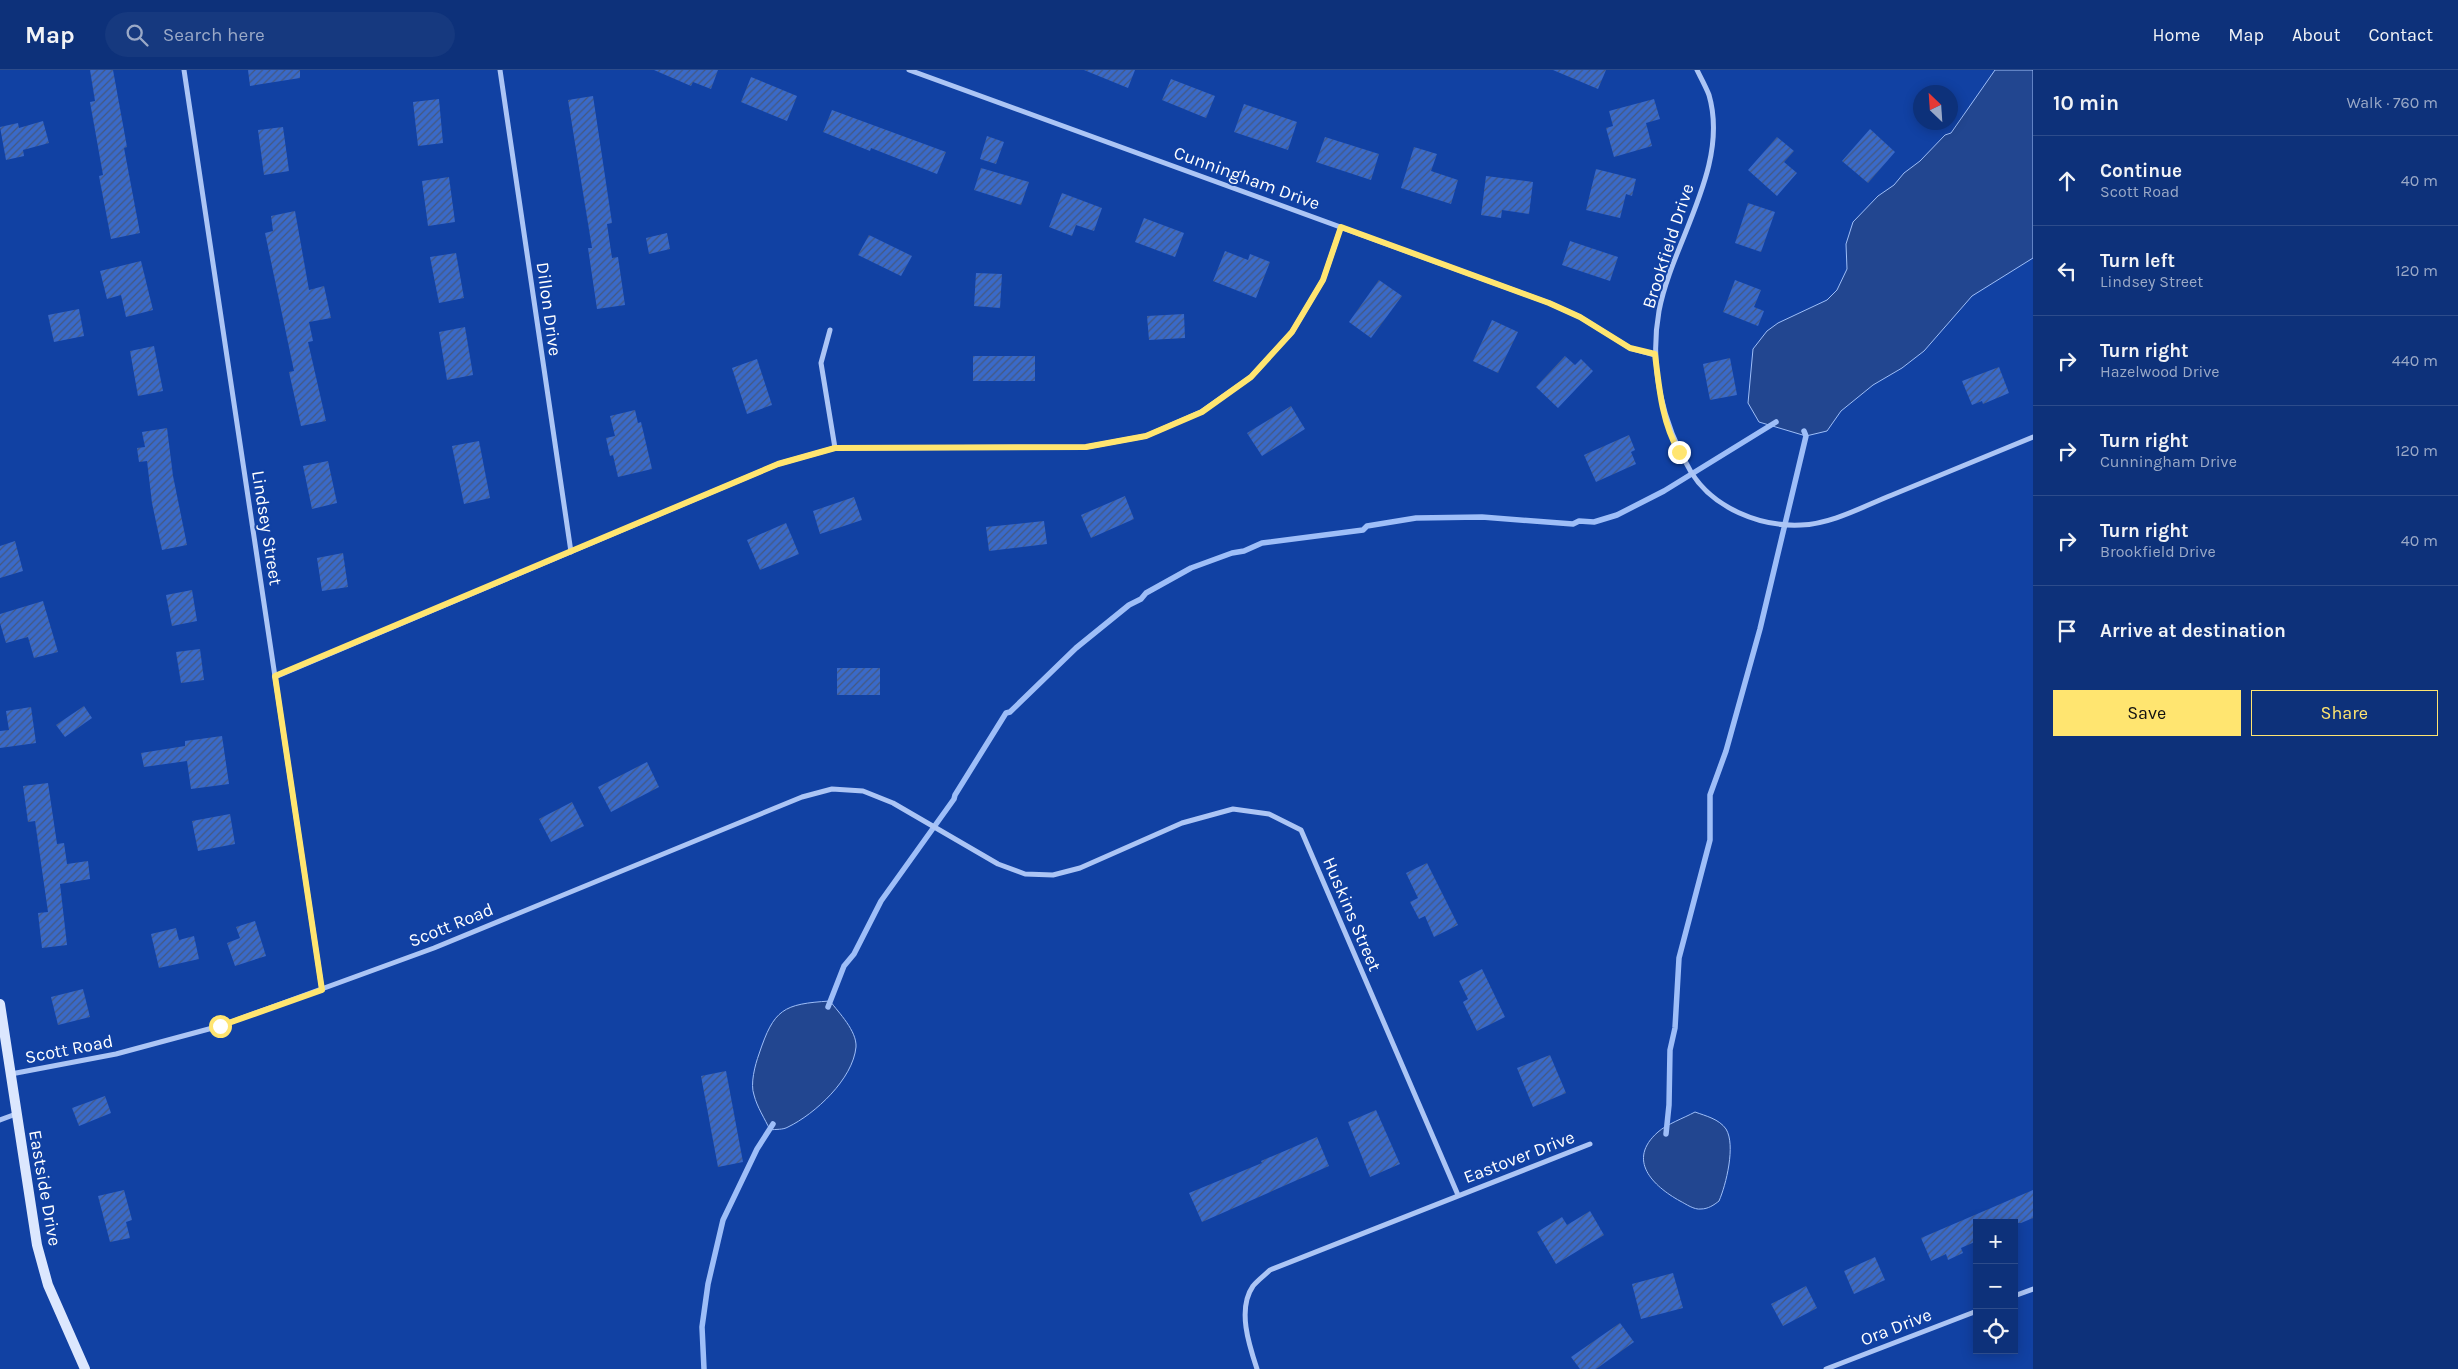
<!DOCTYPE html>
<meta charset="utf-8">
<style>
:root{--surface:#0d317a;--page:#16397f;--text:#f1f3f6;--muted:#9aa9c7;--line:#2d4c8b;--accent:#ffe570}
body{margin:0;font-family:Karla,sans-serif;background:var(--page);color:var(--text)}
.controls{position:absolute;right:15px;bottom:15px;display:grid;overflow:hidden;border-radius:0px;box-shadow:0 2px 12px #0003}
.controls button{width:45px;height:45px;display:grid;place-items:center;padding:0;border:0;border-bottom:1px solid var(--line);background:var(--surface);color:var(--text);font:25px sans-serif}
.compass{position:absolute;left:1913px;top:15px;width:45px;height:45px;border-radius:50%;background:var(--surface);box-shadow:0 2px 12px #0003;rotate:335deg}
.stop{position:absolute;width:15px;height:15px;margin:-11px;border:4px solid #ffe570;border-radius:50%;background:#fff}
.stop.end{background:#ffe570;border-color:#fff;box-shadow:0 1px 5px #0008}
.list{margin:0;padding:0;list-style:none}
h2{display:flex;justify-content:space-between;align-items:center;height:65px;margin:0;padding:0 20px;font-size:21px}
h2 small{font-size:16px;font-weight:400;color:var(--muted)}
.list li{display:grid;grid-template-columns:32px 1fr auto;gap:15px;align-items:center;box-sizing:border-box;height:90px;padding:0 20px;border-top:1px solid var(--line)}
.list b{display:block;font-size:19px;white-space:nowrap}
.list p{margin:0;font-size:16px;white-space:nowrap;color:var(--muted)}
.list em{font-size:16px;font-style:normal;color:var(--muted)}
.actions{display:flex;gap:10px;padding:15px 20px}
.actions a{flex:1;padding:11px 0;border:1px solid var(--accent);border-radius:0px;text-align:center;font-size:18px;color:var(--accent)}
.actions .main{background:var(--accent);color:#111}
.icon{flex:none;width:28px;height:28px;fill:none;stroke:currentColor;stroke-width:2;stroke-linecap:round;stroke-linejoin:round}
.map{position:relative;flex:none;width:2033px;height:1299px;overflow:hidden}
header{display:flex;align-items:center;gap:30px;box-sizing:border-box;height:70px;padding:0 25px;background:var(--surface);border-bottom:1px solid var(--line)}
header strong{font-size:24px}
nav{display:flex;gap:28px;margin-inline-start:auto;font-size:18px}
.search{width:350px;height:45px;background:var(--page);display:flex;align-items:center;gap:12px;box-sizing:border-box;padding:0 18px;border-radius:28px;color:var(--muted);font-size:19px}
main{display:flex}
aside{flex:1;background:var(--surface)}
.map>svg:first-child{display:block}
.water{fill:#224690;stroke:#9ebef8}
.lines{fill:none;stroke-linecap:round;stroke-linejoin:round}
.stream{stroke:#9ebef8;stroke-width:5.5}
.building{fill:url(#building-hatch)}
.street{stroke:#acc5f5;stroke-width:5}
.secondary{stroke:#dce7fe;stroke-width:10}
.route{stroke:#ffe570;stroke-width:6}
.labels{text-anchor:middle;stroke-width:4;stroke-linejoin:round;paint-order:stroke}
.street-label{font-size:18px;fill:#fff;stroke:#1141a3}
</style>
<header>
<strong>Map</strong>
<div class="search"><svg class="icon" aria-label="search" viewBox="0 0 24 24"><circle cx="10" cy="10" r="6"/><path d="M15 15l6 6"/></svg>Search here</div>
<nav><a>Home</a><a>Map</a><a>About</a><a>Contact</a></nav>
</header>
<main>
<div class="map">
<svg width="2033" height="1299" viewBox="0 0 2033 1299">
<defs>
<pattern id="building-hatch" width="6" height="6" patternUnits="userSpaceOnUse" patternTransform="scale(1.25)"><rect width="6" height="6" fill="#3a6ac9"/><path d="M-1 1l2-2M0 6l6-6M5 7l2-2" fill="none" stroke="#45587e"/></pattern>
</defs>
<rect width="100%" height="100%" fill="#1141a3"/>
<g class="water">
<polygon points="1995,0 2033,0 2033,188 1972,226 1924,281 1902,298 1873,315 1841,341 1827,361 1806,366 1759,352 1748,333 1753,279 1767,261 1778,253 1827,230 1837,220 1847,199 1846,174 1853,152 1878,126 1894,115 1904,103 1920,91 1945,65 1951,63"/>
<path d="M830 931C839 943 857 961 856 977 853 1009 815 1044 788 1057 783 1060 776 1059 770 1060 765 1049 757 1037 754 1025 750 1014 755 995 759 984 774 939 783 934 830 931Z"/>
<path d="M1695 1042C1706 1046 1719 1049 1726 1059 1736 1075 1726 1115 1719 1131 1714 1135 1708 1139 1701 1139 1694 1140 1686 1134 1680 1131 1653 1116 1626 1090 1658 1062 1667 1054 1684 1048 1695 1042Z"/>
</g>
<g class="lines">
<g class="stream">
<polyline points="828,937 844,896 854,884 881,831 954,729 955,725 1006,643 1010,642 1076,578 1129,535 1141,529 1146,523 1191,498 1232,483 1244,481 1262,473 1363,460 1367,456 1416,448 1482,447 1573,454 1579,451 1594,452 1617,445 1664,421 1776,352"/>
<polyline points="1666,1064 1669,1035 1670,980 1675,958 1679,888 1710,770 1710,725 1726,681 1760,559 1806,366 1804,361"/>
<polyline points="704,1299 702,1257 708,1214 723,1150 757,1079 773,1054"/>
</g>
</g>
<g class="building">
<polygon points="90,0 113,0 127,77 124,78 140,163 111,169 99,106 103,105 90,32 95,31"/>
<polygon points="248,0 300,0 300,8 250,16"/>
<polygon points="654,0 718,0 711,19 693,12 691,16"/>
<polygon points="1084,0 1135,0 1128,18"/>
<polygon points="1553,0 1606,0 1598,19"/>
<polygon points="751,7 797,26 787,51 741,32"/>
<polygon points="1171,9 1215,26 1206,48 1162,30"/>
<polygon points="593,26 612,153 607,154 612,188 618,187 625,235 597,239 588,178 592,178 568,30"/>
<polygon points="439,29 443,73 418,76 413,32"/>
<polygon points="1654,29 1660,49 1646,53 1652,76 1614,87 1606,58 1613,56 1609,41"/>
<polygon points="1244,34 1297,52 1288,80 1234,62"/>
<polygon points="832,40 946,82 937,104 871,78 870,81 823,62"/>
<polygon points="43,51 49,73 23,80 24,86 6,90 0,57 18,53 19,58"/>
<polygon points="283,57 289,101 264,105 258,60"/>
<polygon points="1870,59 1895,82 1868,113 1842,91"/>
<polygon points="987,66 1004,72 996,94 980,89"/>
<polygon points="1325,67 1379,84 1371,110 1316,92"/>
<polygon points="1777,67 1794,81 1784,92 1797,103 1777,126 1748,100"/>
<polygon points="1414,77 1437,84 1431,101 1458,110 1451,134 1401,118"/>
<polygon points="981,98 1029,112 1021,135 974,120"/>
<polygon points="1596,99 1636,109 1632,126 1626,124 1620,148 1586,140"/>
<polygon points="1486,106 1533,112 1529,144 1502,140 1501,148 1481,145"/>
<polygon points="449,107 455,152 428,156 422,111"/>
<polygon points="1062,123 1102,138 1094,161 1076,155 1072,166 1049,157"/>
<polygon points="1748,133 1775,142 1761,182 1735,173"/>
<polygon points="295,141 309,220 324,216 331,248 309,252 313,271 308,272 326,351 301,356 289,302 294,301 265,163 273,161 271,146"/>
<polygon points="1144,148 1184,163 1175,187 1135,172"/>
<polygon points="667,163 670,179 649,184 646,168"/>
<polygon points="869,165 912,186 901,206 858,185"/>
<polygon points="1570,171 1618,187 1610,211 1562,195"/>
<polygon points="1225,181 1248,190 1250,184 1270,192 1256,228 1213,211"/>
<polygon points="456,183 464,228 439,233 430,187"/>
<polygon points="141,191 153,240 126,247 121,225 107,229 100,201"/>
<polygon points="976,203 1002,204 1000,238 974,236"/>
<polygon points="1379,210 1402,226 1371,268 1349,252"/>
<polygon points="1735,210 1761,220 1754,237 1764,241 1758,256 1723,242"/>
<polygon points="79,239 84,266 54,272 48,245"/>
<polygon points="1184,244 1185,268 1149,270 1147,246"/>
<polygon points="1492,250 1518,262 1498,303 1473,291"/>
<polygon points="465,257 473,305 447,310 439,262"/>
<polygon points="154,276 163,321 138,326 130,281"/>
<rect x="973" y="286" width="62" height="25"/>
<polygon points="1565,286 1575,295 1581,289 1593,301 1558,338 1536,317"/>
<polygon points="1730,288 1737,325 1710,330 1703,294"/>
<polygon points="757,289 772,335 747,344 732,298"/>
<polygon points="1999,297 2009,323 1983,334 1982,331 1972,335 1962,311"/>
<polygon points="1291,336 1305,359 1262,386 1247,363"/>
<polygon points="635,340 638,353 641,352 652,399 618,407 613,385 610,386 606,368 615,366 610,346"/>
<polygon points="167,358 173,406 187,475 162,480 152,433 147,391 139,392 137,378 145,377 142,362"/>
<polygon points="1629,365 1635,380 1631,382 1636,394 1596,412 1584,385"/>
<polygon points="479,371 490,428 464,434 452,376"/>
<polygon points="328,391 337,433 312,439 303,396"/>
<polygon points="1125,426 1134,449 1091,468 1081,445"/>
<polygon points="854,427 862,450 820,464 813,441"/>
<polygon points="1044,451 1047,474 989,481 986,457"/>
<polygon points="786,453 799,484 760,500 747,470"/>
<polygon points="15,471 23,501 0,508 0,476"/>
<polygon points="343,483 348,517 322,521 317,488"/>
<polygon points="192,520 197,551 172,556 166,525"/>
<polygon points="43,531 58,582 34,588 28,567 6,573 0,553 0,544"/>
<polygon points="200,579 204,610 181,613 176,582"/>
<rect x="837" y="598" width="43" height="27"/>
<polygon points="84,636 92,648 65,667 56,655"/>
<polygon points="31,637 36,673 0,678 0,661 9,660 6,641"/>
<polygon points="222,666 229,714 191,719 187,691 144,697 141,683 185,676 185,671"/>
<polygon points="647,692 659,717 611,742 598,717"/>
<polygon points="48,713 57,774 64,773 67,794 88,791 90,809 60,814 67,875 42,878 38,843 48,842 35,751 28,752 23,716"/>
<polygon points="572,732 584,756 551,772 539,749"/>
<polygon points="230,744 235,774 198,781 192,751"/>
<polygon points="1427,793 1458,855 1434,867 1425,846 1419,849 1410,832 1418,828 1406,803"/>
<polygon points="255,851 266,886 235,896 227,873 240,868 236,857"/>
<polygon points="176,858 179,870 194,866 199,889 159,898 151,864"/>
<polygon points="1482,899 1505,947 1477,961 1463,932 1468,929 1459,911"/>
<polygon points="83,919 90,947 58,955 51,927"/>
<polygon points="1550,985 1566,1023 1533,1037 1517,998"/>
<polygon points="726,1001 743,1092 718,1097 701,1006"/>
<polygon points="105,1026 111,1043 79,1056 72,1038"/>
<polygon points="1376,1040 1400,1094 1370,1107 1348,1052"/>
<polygon points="1317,1067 1329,1096 1202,1152 1189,1123 1262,1093 1261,1091"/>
<polygon points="124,1120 132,1150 126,1152 130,1168 110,1172 98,1126"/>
<polygon points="2033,1120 2033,1148 2021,1153 1977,1153 1977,1171 1961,1178 1963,1183 1948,1190 1946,1184 1931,1191 1921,1168"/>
<polygon points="1590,1141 1604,1165 1556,1194 1537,1162 1562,1147 1567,1155"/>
<polygon points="1875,1187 1885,1210 1854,1224 1844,1201"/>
<polygon points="1673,1203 1683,1238 1641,1249 1632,1214"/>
<polygon points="1806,1216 1817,1238 1783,1256 1771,1234"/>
<polygon points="1620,1253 1634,1272 1596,1299 1580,1299 1571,1287"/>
</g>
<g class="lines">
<g class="street">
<polyline points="184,0 322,920"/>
<polyline points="500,0 571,482"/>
<polyline points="909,0 1549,233 1580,247 1630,278 1655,285"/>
<path d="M1697 0C1701 8 1706 17 1709 25 1730 97 1672 172 1659 241 1649 297 1662 353 1691 402 1713 438 1760 457 1801 455 1832 454 1864 436 1892 425 1939 406 1986 386 2033 367"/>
<polyline points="830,260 821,293 835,378"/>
<polyline points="275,607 778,394 835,378 1086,377 1146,366 1201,342 1251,307 1292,262 1323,210 1341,157"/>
<polyline points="11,1004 116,984 220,956 434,878 802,727 832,719 863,721 893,733 998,794 1025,804 1053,805 1080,798 1182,753 1233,739 1269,744 1301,760 1458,1125"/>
<polyline points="0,1050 16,1044"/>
<polyline points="2014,1226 2033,1219"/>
<path d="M1257 1299C1249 1275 1237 1239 1253 1216 1258 1210 1265 1205 1270 1200L1590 1074"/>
<polyline points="1826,1299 1977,1241"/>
</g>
<polyline class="secondary" points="0,934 37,1175 48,1215 85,1299"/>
</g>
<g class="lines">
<path class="route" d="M220 956 322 920 275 606 778 394 835 378 1086 377 1146 366 1202 342 1251 307 1292 262 1323 210 1341 157 1549 233 1580 247 1630 278 1655 284C1659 317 1662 353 1679 382"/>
</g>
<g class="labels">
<g class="street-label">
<text transform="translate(1247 108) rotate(20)" y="6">Cunningham Drive</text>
<text transform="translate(1668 176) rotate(-72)" y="6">Brookfield Drive</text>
<text transform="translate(549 239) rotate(82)" y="6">Dillon Drive</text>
<text transform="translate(267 458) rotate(81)" y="6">Lindsey Street</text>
<text transform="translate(1352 844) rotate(67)" y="6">Huskins Street</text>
<text transform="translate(451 855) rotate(-22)" y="6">Scott Road</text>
<text transform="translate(69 979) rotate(-11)" y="6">Scott Road</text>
<text transform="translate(1519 1087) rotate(-21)" y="6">Eastover Drive</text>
<text transform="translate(45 1118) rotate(80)" y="6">Eastside Drive</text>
<text transform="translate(1896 1257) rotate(-21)" y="6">Ora Drive</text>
</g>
</g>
</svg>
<div class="controls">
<button>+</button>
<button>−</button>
<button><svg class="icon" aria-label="locate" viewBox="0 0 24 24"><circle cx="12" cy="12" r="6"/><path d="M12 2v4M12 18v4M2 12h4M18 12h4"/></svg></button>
</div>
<svg class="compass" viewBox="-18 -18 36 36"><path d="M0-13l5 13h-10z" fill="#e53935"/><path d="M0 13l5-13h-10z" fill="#9aa9c7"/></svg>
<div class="stop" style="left:220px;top:956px"></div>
<div class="stop end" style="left:1679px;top:382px"></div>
</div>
<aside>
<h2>10 min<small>Walk · 760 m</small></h2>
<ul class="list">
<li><svg class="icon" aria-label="ahead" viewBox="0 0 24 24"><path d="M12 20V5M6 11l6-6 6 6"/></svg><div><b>Continue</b><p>Scott Road</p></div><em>40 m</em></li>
<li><svg class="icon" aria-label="left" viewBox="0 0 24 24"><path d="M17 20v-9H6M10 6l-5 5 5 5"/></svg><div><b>Turn left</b><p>Lindsey Street</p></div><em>120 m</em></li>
<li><svg class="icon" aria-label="right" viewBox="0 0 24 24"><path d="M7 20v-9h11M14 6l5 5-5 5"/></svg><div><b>Turn right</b><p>Hazelwood Drive</p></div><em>440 m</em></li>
<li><svg class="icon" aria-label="right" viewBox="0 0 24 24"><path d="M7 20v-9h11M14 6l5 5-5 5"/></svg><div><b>Turn right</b><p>Cunningham Drive</p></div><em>120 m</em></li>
<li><svg class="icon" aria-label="right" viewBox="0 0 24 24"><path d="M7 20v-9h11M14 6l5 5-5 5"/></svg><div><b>Turn right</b><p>Brookfield Drive</p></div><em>40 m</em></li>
<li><svg class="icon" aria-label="arrive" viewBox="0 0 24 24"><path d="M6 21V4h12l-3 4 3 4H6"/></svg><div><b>Arrive at destination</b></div></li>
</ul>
<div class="actions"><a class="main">Save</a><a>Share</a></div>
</aside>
</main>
